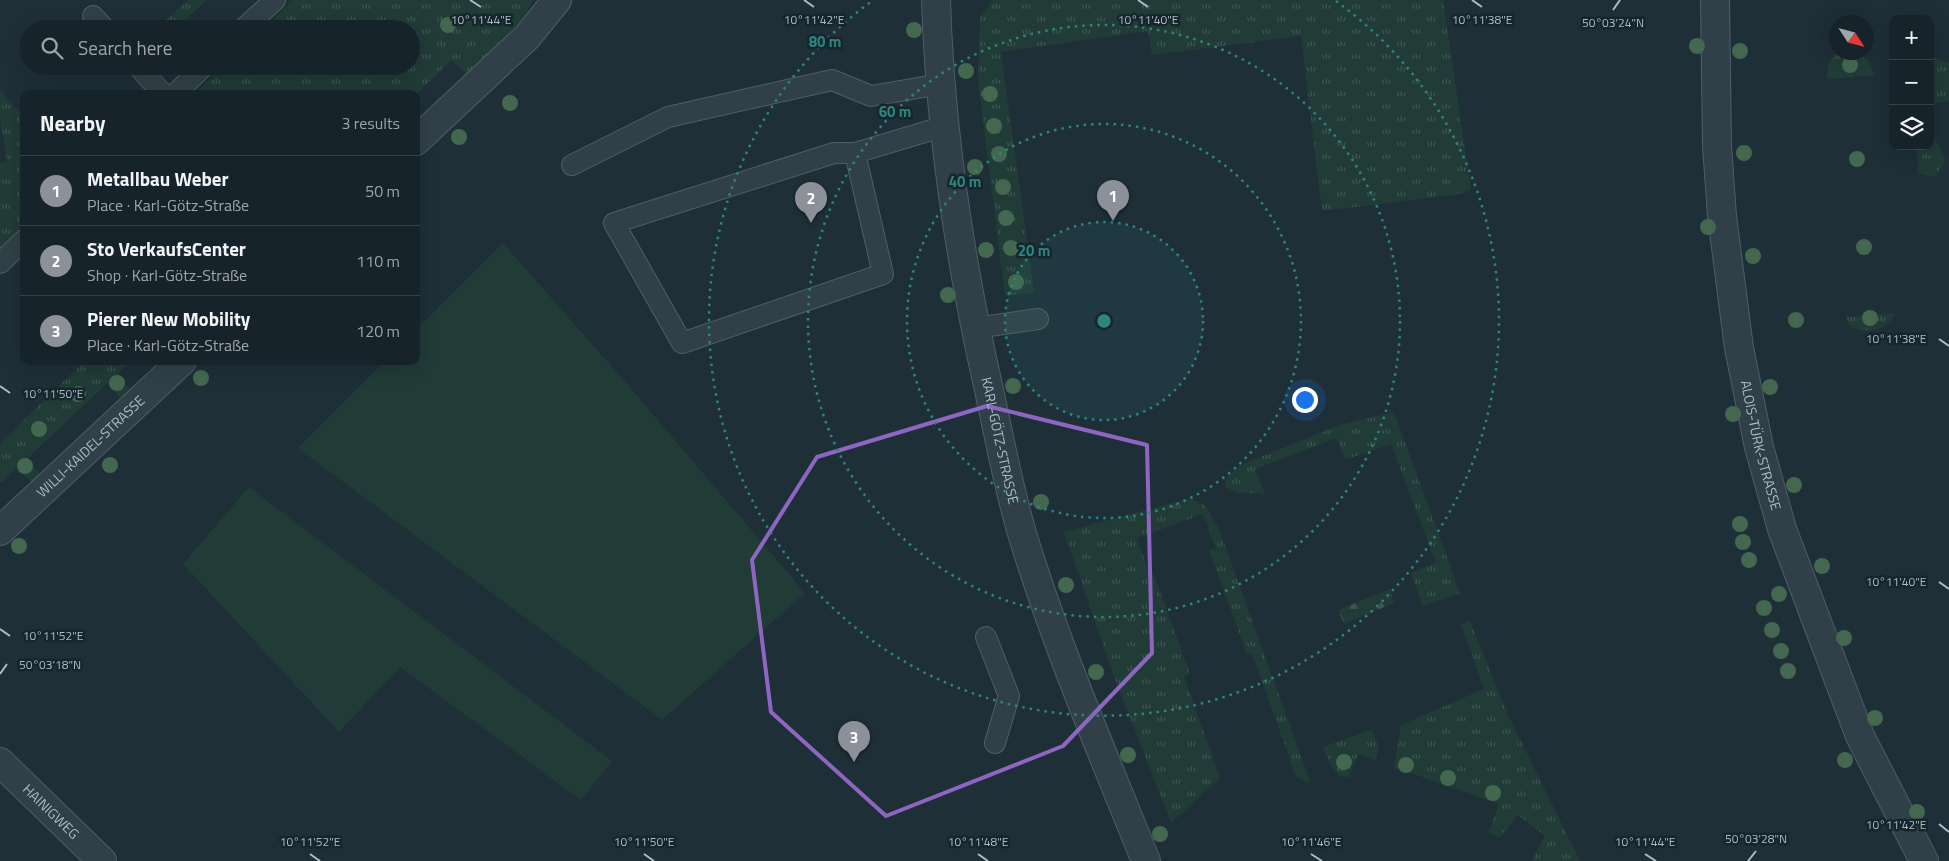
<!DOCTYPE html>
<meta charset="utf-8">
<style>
:root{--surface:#16232a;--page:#1f2b32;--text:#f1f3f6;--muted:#9ea4a8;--line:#354047;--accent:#8c9099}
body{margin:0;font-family:"Titillium Web",sans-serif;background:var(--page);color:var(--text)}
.controls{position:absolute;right:15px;top:15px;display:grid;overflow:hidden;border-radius:10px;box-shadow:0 5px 20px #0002}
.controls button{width:45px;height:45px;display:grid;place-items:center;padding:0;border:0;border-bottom:1px solid var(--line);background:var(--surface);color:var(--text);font:25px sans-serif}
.compass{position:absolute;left:1829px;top:15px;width:45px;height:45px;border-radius:50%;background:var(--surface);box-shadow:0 5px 20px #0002;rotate:126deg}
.you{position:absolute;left:1304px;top:399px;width:18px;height:18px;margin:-12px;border:4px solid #fff;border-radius:50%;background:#1a73e8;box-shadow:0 0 0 8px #1a73e833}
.badge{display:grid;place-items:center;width:32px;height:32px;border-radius:50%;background:var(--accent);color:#fff;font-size:16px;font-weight:700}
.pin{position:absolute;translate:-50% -41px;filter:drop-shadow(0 1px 2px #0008)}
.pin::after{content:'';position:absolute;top:26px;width:18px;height:15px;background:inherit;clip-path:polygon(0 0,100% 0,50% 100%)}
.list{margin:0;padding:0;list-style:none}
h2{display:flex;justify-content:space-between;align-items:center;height:65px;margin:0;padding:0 20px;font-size:21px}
h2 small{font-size:16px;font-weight:400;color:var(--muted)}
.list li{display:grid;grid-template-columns:32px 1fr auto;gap:15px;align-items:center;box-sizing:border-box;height:70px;padding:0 20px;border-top:1px solid var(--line)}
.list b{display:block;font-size:19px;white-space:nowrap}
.list p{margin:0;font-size:16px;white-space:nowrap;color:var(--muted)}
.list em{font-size:16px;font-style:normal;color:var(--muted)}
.icon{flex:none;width:28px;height:28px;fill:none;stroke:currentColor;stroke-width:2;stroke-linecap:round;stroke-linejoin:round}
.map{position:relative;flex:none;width:1949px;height:861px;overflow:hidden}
.search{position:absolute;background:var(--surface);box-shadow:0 5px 20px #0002;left:20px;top:20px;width:400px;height:55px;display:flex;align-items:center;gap:12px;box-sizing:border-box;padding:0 18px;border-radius:28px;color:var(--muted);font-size:19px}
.panel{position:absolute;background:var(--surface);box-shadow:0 5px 20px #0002;left:20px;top:90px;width:400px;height:275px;border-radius:10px}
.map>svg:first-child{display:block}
.grass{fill:url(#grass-tufts)}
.forest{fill:url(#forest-firs)}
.park{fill:#213b37}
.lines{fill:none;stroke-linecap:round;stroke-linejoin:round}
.lane-casing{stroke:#4f5e66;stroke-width:22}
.street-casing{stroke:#4f5e66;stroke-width:30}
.lane{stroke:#314048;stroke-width:20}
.street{stroke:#314048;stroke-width:28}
.tree{fill:#43684f}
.marked{fill:none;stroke:#8e66c1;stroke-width:4;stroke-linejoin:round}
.ticks{fill:none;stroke:#abbcc5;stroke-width:2}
.ring{fill:none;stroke:#2e847f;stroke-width:2.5;stroke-dasharray:2.5 5}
.labels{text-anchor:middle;stroke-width:5;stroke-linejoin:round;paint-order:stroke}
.street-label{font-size:14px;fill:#abbcc5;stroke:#17252c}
.ticks-label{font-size:12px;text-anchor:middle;fill:#abbcc5;stroke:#17252c;stroke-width:5;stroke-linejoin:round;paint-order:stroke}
.centre{fill:#2e847f;stroke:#17252c;stroke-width:2.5}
.ring-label{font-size:15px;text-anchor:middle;font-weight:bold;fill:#2e847f;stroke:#17252c;stroke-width:5;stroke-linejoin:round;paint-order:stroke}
</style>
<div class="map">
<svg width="1949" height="861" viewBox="0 0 1949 861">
<defs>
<pattern id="grass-tufts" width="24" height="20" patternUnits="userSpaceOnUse" patternTransform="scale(1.25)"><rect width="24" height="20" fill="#213b37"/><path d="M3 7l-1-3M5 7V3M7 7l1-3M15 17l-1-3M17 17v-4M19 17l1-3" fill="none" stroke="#3f5552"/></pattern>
<pattern id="forest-firs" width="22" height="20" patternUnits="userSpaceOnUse" patternTransform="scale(1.25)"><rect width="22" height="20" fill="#213b37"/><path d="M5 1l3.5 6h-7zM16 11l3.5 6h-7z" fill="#3f5552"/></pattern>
</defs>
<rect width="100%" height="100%" fill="#1e2f38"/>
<g class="grass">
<polygon points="188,0 207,0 175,29 156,29"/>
<polygon points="293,0 533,0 525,16 467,76 452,60 416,94 195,94 222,66 411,66 411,29 263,29"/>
<polygon points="993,0 1443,0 1471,190 1455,195 1322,211 1301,36 1152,55 1148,31 1001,52 1034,292 1005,296 978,81 980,18"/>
<polygon points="1852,52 1868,60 1875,75 1827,79 1828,63 1837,54"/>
<polygon points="1933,57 1949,63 1949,101 1930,104 1930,59"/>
<polygon points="0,91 24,117 24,225 0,248 0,163 7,161 0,118"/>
<polygon points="1930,130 1946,160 1934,177 1918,173 1917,146 1930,146"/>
<path d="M1895 313C1887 331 1868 334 1851 327L1846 317Z"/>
<polygon points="85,361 131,361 117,375 131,390 122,399 107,383 27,459 41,475 32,483 17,467 0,483 0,443"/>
<polygon points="1394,412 1460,593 1423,606 1411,573 1436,563 1391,444 1345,460 1337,438 1255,469 1265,494 1237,492 1225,487 1226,478 1239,466 1339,425"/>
<polygon points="1191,499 1204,504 1219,529 1311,784 1296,777 1252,653 1247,654 1209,550 1216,548 1203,514 1137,538 1149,573 1153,572 1190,674 1184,676 1220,778 1171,823 1115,679 1064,532 1172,503"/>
<polygon points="1470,621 1508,715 1580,861 1532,861 1545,836 1518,815 1499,838 1489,832 1499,804 1394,767 1401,725 1484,689 1461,624"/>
<polygon points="1371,730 1379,746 1376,760 1358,754 1349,778 1339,776 1330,764 1323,747"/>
</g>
<polygon class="forest" points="1390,589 1394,603 1344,624 1338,610"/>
<g class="park">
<polygon points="503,243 628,385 805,593 662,720 298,448 385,361 416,361 416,330"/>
<polygon points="249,487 612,761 581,800 400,667 339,732 183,564"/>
</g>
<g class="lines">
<defs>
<g id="lane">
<polyline points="93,16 105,29"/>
<polyline points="243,29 275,0"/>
<polyline points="138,66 163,94"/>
<polyline points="175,94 204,66"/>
<polyline points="855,153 834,153 614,223 682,343 883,274 855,153 945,126"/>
<polyline points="572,165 668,117 832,80 871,96 941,84"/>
<polyline points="0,263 24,240"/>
<polyline points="975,328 1038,319"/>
<polyline points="986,637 1009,696 995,743"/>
</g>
<g id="street">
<path id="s1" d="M936 0C940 131 960 262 989 390 999 437 1008 484 1021 530 1055 643 1102 752 1146 861"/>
<path id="s2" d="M1715 0 1717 146 1722 216 1739 348 1759 447 1782 529 1860 736 1924 861"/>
<polyline points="416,141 527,37 557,0"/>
<path id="s3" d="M0 531 182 361"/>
<path id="s4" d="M0 762 102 861"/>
</g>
</defs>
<use href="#lane" class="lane-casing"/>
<use href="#street" class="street-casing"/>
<use href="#lane" class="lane"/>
<use href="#street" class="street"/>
</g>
<g class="tree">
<circle cx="448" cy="25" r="8"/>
<circle cx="914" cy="30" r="8"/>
<circle cx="1697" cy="46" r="8"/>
<circle cx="1740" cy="51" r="8"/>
<circle cx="1850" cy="65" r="8"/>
<circle cx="966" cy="71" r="8"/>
<circle cx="990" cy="94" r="8"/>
<circle cx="510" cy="103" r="8"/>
<circle cx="994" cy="126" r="8"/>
<circle cx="459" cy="137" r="8"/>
<circle cx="1744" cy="153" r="8"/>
<circle cx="999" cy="154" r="8"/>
<circle cx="1857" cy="159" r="8"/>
<circle cx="975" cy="167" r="8"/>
<circle cx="1003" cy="187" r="8"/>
<circle cx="1006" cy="218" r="8"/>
<circle cx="1708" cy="227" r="8"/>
<circle cx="1864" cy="247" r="8"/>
<circle cx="1011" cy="248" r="8"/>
<circle cx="986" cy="250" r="8"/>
<circle cx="1753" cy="256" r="8"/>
<circle cx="1016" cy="282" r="8"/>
<circle cx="948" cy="295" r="8"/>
<circle cx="1870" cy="318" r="8"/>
<circle cx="1796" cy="320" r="8"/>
<circle cx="201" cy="378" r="8"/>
<circle cx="117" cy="383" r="8"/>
<circle cx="1013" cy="386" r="8"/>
<circle cx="1770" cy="387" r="8"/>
<circle cx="78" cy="394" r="8"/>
<circle cx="1733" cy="414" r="8"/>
<circle cx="39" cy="429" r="8"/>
<circle cx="110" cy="465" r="8"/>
<circle cx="25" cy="466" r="8"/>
<circle cx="1794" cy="485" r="8"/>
<circle cx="1041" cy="502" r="8"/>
<circle cx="1740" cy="524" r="8"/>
<circle cx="1743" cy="542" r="8"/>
<circle cx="19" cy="546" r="8"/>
<circle cx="1749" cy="560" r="8"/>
<circle cx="1822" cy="566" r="8"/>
<circle cx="1066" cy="585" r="8"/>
<circle cx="1779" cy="594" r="8"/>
<circle cx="1764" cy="608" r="8"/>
<circle cx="1772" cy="630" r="8"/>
<circle cx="1844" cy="638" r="8"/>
<circle cx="1781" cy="651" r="8"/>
<circle cx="1788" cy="671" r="8"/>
<circle cx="1096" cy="672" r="8"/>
<circle cx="1875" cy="718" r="8"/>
<circle cx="1128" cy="755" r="8"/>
<circle cx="1845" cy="760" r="8"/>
<circle cx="1344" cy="762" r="8"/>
<circle cx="1406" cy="765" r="8"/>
<circle cx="1448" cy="778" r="8"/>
<circle cx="1493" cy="793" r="8"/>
<circle cx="1917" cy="812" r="8"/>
<circle cx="1160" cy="834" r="8"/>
</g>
<path class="marked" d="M987 406 1147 445 1152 653 1063 746 886 816 771 712 752 560 817 457Z"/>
<path class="ticks" d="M470 0 481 7M804 0 814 7M1138 0 1148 7M1472 0 1482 7M1613 10 1620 0M1939 339 1949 346M0 386 10 393M1939 582 1949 589M0 629 10 636M0 674 7 664M1939 824 1949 832M310 854 320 861M644 854 654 861M978 854 988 861M1311 854 1322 861M1645 854 1656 861M1748 861 1756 851"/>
<circle cx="1104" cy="321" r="99" fill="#2e847f" fill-opacity=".12"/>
<g class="ring">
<circle cx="1104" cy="321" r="99"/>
<circle cx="1104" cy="321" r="197"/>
<circle cx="1104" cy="321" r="296"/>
<path d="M1336 1A395 395 0 1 1 872 1"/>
</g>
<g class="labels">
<g class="street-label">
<text dy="5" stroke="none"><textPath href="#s1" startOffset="446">KARL-GÖTZ-STRASSE</textPath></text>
<text dy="5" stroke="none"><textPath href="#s2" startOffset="449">ALOIS-TÜRK-STRASSE</textPath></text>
<text dy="5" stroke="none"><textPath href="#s3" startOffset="124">WILLI-KAIDEL-STRASSE</textPath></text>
<text dy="5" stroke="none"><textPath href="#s4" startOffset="71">HAINIGWEG</textPath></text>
</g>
</g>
<g class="ticks-label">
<text x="481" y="24">10°11'44"E</text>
<text x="814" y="24">10°11'42"E</text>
<text x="1482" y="24">10°11'38"E</text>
<text x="1148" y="24">10°11'40"E</text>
<text x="1613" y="27">50°03'24"N</text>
<text x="1896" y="343">10°11'38"E</text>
<text x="53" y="398">10°11'50"E</text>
<text x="1896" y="586">10°11'40"E</text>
<text x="53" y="640">10°11'52"E</text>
<text x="50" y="669">50°03'18"N</text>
<text x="1896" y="829">10°11'42"E</text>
<text x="1756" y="843">50°03'28"N</text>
<text x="310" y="846">10°11'52"E</text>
<text x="644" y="846">10°11'50"E</text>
<text x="978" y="846">10°11'48"E</text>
<text x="1311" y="846">10°11'46"E</text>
<text x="1645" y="846">10°11'44"E</text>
</g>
<circle cx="1104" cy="321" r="8" class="centre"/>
<g class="ring-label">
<text x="825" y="47">80 m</text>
<text x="895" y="117">60 m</text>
<text x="965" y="187">40 m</text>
<text x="1034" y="256">20 m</text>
</g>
</svg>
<div class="controls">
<button>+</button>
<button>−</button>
<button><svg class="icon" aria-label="layers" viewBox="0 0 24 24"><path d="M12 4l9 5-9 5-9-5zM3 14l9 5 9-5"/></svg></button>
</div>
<svg class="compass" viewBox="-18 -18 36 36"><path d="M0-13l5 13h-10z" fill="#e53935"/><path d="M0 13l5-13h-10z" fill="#9ea4a8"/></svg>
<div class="you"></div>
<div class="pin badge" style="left:1113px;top:221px">1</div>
<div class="pin badge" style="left:811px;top:223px">2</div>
<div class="pin badge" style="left:854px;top:762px">3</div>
<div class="search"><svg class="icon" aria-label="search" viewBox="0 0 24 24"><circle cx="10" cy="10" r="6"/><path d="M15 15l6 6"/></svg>Search here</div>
<section class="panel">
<h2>Nearby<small>3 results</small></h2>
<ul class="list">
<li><span class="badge">1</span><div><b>Metallbau Weber</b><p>Place · Karl-Götz-Straße</p></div><em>50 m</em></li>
<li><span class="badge">2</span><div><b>Sto VerkaufsCenter</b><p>Shop · Karl-Götz-Straße</p></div><em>110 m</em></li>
<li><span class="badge">3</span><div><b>Pierer New Mobility</b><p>Place · Karl-Götz-Straße</p></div><em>120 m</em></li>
</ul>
</section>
</div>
